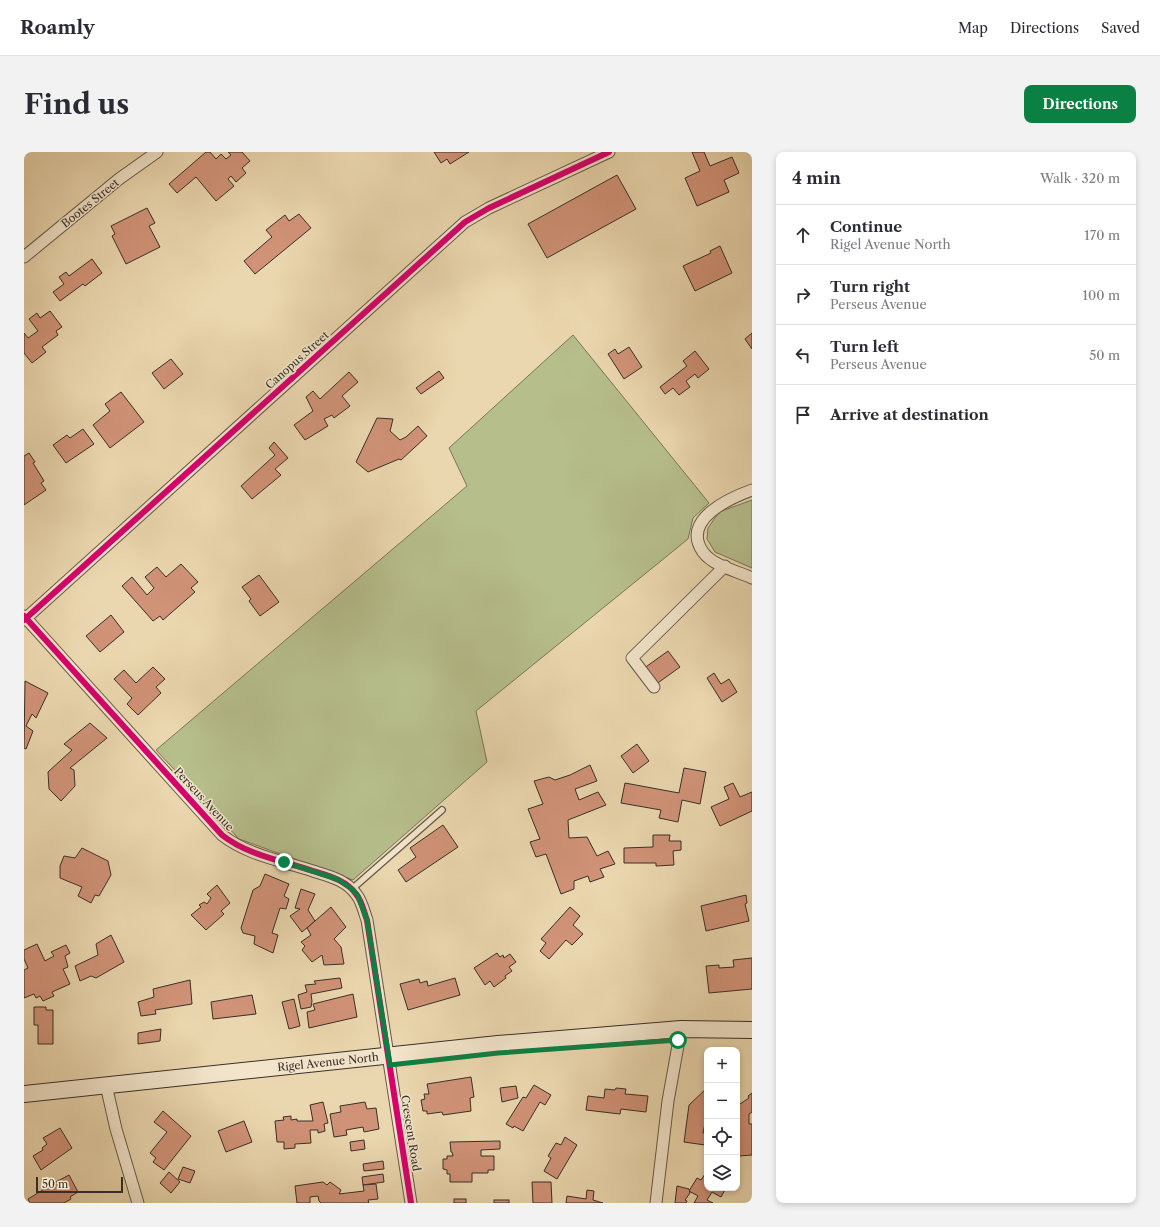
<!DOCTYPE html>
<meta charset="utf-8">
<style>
:root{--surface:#fff;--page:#f2f2f3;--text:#2b2b33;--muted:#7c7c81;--line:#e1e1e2;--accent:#0b8043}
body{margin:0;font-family:"Libre Caslon Text",serif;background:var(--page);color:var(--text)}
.controls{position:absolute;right:12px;bottom:12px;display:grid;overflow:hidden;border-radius:8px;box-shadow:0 2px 6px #0003}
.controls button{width:36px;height:36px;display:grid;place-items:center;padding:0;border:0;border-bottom:1px solid var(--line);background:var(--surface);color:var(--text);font:20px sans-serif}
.scale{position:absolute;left:12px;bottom:10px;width:87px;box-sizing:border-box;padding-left:4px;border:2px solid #392f27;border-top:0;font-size:11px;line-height:14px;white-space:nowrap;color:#392f27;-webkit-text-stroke:3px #f2e5cb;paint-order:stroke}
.stop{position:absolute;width:12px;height:12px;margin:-9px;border:3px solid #0b8043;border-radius:50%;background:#fff}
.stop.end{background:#0b8043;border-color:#fff;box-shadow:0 1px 4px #0008}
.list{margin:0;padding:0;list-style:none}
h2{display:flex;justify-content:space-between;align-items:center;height:52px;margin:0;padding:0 16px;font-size:17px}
h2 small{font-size:13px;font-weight:400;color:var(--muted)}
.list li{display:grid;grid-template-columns:26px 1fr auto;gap:12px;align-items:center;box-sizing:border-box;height:60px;padding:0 16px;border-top:1px solid var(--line)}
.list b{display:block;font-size:15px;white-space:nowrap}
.list p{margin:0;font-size:13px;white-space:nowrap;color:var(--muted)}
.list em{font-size:13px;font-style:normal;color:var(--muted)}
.icon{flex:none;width:22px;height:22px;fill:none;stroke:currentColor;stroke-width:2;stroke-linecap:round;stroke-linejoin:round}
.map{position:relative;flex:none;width:728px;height:1051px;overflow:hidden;border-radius:8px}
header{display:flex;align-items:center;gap:24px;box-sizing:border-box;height:56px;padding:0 20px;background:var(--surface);border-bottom:1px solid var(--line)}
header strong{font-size:19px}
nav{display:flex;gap:22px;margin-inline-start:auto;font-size:14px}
.intro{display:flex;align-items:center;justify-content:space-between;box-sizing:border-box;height:96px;padding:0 24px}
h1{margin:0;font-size:28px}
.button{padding:10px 18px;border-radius:8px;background:var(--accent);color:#fff;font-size:14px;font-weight:700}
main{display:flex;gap:24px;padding:0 24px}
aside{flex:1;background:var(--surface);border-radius:8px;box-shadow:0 2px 6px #0003}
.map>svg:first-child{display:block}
.green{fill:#b6be8c;stroke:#78765a}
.building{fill:#d19378;stroke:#392f27}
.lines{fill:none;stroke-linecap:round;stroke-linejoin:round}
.service-casing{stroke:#665949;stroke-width:8}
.minor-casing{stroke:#665949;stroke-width:13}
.secondary-casing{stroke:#392f27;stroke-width:18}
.service{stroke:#f2e5cb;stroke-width:5.5}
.minor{stroke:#f2e5cb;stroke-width:11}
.secondary{stroke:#f2e5cb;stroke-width:16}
.cycleway-casing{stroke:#f2e5cb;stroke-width:8}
.cycleway{stroke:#d6006c;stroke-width:6}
.route{stroke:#0b8043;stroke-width:5}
.labels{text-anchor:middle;stroke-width:3;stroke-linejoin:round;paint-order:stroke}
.street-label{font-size:11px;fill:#392f27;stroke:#f2e5cb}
</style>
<header>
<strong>Roamly</strong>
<nav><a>Map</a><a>Directions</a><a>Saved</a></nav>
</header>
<div class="intro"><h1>Find us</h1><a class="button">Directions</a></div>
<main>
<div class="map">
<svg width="728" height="1051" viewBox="0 0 728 1051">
<rect width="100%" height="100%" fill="#ebd7af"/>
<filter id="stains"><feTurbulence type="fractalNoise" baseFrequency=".005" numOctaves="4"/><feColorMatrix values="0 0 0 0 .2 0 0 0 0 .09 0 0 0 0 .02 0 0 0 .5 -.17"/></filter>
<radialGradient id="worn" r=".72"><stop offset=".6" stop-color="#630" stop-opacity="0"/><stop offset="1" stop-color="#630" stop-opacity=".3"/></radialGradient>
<g class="green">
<polygon points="549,183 685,351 669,366 664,387 452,559 463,610 329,728 215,687 132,598 443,334 425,296"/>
<polygon points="728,348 728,416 691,400 683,387 684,376 695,360"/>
</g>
<g class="building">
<polygon points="182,0 186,0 192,7 197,2 202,7 207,3 204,0 218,0 226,9 218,16 222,21 212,30 207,24 204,27 210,34 192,49 172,25 153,41 145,32"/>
<polygon points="410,0 445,0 426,12 423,7 417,11"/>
<polygon points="668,0 680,0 686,14 708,5 715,21 700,28 705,40 673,54 661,26 676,19"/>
<polygon points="593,23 612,57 523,106 504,72"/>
<polygon points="123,56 131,71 125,74 136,95 102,112 88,84 91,82 87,74"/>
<polygon points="275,62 287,76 231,122 220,109 248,85 242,78 261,63 265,69"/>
<polygon points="696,94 708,121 671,139 659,114 687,101 686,99"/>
<polygon points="68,107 78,121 61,134 59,132 36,149 29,140 40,132 35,125 42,120 45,124"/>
<polygon points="26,159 38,175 32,179 34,183 18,195 22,200 8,211 0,201 0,181 4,186 14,179 5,167 13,161 16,166"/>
<polygon points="728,181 728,197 721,187"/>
<polygon points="605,195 618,215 600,227 584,202 591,197 594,202"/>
<polygon points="671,199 685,217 674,226 671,222 662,229 666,235 655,243 649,236 641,242 636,235 663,214 659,209"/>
<polygon points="147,207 159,222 140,237 128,221"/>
<polygon points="415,219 420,226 397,242 392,236"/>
<polygon points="325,220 334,230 318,244 326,254 310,266 308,263 300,267 304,274 281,288 270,273 289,259 282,245 289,239 296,247"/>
<polygon points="97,240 120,270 86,296 69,273 86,259 81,252"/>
<polygon points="353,266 369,267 366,279 376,288 382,285 394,274 403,284 377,308 375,307 344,320 332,310"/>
<polygon points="59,277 70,292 42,311 29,293 43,283 46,286"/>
<polygon points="250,290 264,306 251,317 257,323 228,347 217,334 251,303 245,296"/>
<polygon points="5,301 11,310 9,311 20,329 17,331 22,338 0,353 0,304"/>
<polygon points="157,412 174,430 167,436 171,440 139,468 136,464 129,469 98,434 108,425 123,443 130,436 121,425 133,415 142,425"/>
<polygon points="235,423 255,450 236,464 225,449 227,447 218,435"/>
<polygon points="87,463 100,480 76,500 62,484"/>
<polygon points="644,499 656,515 631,533 619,517"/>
<polygon points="129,515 141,527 132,535 137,541 114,563 103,552 108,546 90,527 100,518 112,531"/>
<polygon points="690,521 697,532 705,527 713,540 698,550 683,526"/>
<polygon points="1,529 24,541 12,566 8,562 2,574 9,579 2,597 0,596"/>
<polygon points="66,571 83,586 46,616 50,618 51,634 37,649 25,637 24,620 48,598 40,592"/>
<polygon points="613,592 625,609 609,621 597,604"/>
<polygon points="566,613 573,629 551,637 555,648 574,640 582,653 544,668 545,686 563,685 573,704 584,699 591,712 576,717 580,725 566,730 564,724 550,729 550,737 537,742 522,702 512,705 506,690 516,687 504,657 519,652 510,629 525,625 531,628 546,623"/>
<polygon points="660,616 682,620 676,652 658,648 654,670 635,666 637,658 597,651 601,631 655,641"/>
<polygon points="709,631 716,645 728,640 728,659 696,674 687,655 705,647 700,635"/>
<polygon points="419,673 434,695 382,730 374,718 392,705 386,696"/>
<polygon points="629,683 646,683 645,689 657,689 657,698 649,699 650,713 632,714 632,711 600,711 600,696 629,695"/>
<polygon points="58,696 84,709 87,723 75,744 71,743 67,751 54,744 58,735 36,726 36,714 40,704 51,706"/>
<polygon points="241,722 265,732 260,744 265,747 262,757 256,756 248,781 254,783 249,801 230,792 231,784 219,781 217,776 229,738 236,734"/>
<polygon points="193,733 206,751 197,759 200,762 182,778 167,763 177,755 175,753 180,750 183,752 187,746 183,742"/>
<polygon points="277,737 291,742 284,758 291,769 278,780 266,764 276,757 271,756"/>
<polygon points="722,743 723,751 721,752 725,769 682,779 677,754"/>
<polygon points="307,755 322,775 310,787 317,795 320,812 300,813 298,803 288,810 278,798 281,794 277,790 287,783 283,776"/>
<polygon points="546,755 556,764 549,773 559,782 548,793 542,788 525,807 516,799 522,791 517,787"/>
<polygon points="87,783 100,810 72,826 67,824 56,829 51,814 74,803 72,792"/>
<polygon points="13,792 21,809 30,804 27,800 42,793 46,801 41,804 44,815 39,817 46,832 28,840 30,844 19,849 16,844 12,846 10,842 0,846 0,818 4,816 0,807 0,798"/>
<polygon points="473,801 476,805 479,803 480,806 486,802 492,810 485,815 488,819 481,824 482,826 470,835 466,829 461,833 450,816"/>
<polygon points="728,806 728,837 685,841 682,814 695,813 695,816 710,815 709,808"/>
<polygon points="316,826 318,836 287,842 288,849 287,855 277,857 274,843 283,840 281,833 292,832 290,829"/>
<polygon points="431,826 436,843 384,858 376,832 395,827 396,831 403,829 404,834"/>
<polygon points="166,828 168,852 131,858 132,862 117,864 114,850 130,845 129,837"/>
<polygon points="329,842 333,865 285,876 283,860 291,858 289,852"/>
<polygon points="228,843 232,862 189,867 187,850"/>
<polygon points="270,847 276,874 265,877 258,850"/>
<polygon points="10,855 22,855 22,858 29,858 29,892 14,892 14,873 10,873"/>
<polygon points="137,877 136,889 114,892 114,881"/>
<polygon points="447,925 450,945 446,946 447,959 419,963 418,960 403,962 403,959 399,959 397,948 401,947 400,942 405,942 403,932"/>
<polygon points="510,933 527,943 521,953 516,950 499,979 490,974 489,976 482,972 499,945 502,946"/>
<polygon points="492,934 494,946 478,950 476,936"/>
<polygon points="592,936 602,937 601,942 624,944 622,960 597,957 596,962 562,958 564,944 580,946 581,937 591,938"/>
<polygon points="683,936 683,962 679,981 683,981 681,993 660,990 665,953"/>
<polygon points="728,941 728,960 725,962 725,972 728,972 728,1003 715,1004 713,954 725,946 724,944"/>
<polygon points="299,950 304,971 300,972 301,979 294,981 294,978 286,978 287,991 271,992 271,996 260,997 260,990 253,990 251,969 260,968 259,965 267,964 267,968 273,967 273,969 289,969 286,953"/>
<polygon points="341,950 343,957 352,956 355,977 340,980 339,975 322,978 323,983 310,985 306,962 317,960 316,954"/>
<polygon points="139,959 167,984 140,1018 129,1010 132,1006 126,1001 143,980 130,970"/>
<polygon points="220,969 228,990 202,1000 194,979"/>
<polygon points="36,976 48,996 17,1018 9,1004 19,998 18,996 23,992 19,986"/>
<polygon points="541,985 553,993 533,1027 520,1019 527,1006 524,1004 532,991 537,993"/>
<polygon points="340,988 341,997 327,999 326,990"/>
<polygon points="476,989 476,997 457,998 457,1004 470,1004 470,1018 464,1018 464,1021 448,1021 448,1030 426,1030 426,1022 423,1022 423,1018 419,1017 419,1007 423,1007 423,1004 429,1004 428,1000 427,1000 426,990"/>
<polygon points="359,1009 360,1017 340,1019 339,1012"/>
<polygon points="159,1015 171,1019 166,1031 154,1027"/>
<polygon points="683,1019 683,1036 702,1036 697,1045 688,1040 683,1048 689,1051 670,1051 674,1044 665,1039 673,1026 677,1028"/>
<polygon points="145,1020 156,1030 147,1041 136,1031"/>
<polygon points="359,1022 360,1030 339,1033 338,1025"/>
<polygon points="45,1023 54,1040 46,1045 47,1047 40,1051 6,1051 4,1047 22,1036 20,1033 28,1028 30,1031"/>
<polygon points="299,1030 303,1033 306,1030 317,1038 315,1042 340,1039 339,1033 352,1032 354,1047 344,1048 345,1051 297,1051 295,1049 294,1044 286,1045 286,1051 273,1051 271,1034"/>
<polygon points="508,1030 527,1030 528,1051 509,1051"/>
<polygon points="653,1034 665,1037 666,1041 661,1048 663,1049 662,1051 651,1051"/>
<polygon points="563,1038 570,1039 569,1048 579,1051 542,1051 543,1044 562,1047"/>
<rect x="430" y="1047" width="12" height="4"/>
<rect x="470" y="1048" width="15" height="3"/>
</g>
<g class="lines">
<defs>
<polyline id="service" points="328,737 418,658"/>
<g id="minor">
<polyline points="0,105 95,27 133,0"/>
<path d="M728 338C706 346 656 368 679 400 689 414 713 419 728 426"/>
<path d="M0 464 198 683C223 703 259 709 289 719 305 724 322 728 332 742 338 749 340 760 343 768L387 1051"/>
<polyline points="0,468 441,70 465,56 585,0"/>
<polyline points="630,535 608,506 701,414"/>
<polyline points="82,933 92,977 114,1051"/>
<polyline points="632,1051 644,949 657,877"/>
</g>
<polyline id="secondary" points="0,942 474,892 657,877 728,878"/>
</defs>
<use href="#service" class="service-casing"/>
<use href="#minor" class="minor-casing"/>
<use href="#secondary" class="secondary-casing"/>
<use href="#service" class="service"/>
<use href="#minor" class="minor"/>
<use href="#secondary" class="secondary"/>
<defs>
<g id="cycleway">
<path d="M0 464 198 683C223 703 259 709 289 719 305 724 322 728 332 742 338 749 340 760 343 768L387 1051"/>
<polyline points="0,468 441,70 465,56 585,0"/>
</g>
</defs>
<use href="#cycleway" class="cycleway-casing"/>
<use href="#cycleway" class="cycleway"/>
</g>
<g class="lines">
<polyline class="route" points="260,710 313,727 328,737 334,744 343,768 366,913 474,901 654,888"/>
</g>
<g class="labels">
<g class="street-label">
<text transform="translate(66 51) rotate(-39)" y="4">Bootes Street</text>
<text transform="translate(273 208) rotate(-42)" y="4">Canopus Street</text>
<text transform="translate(180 647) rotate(47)" y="4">Perseus Avenue</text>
<text transform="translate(304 910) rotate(-6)" y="4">Rigel Avenue North</text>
<text transform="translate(387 981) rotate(81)" y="4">Crescent Road</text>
</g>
</g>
<rect width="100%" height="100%" filter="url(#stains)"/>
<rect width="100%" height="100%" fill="url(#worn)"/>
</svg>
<div class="controls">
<button>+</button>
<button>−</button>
<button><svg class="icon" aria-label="locate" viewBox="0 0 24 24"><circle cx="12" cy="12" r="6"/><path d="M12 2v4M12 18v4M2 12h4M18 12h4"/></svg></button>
<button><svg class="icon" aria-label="layers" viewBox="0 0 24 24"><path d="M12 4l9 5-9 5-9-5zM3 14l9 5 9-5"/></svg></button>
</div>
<div class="scale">50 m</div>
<div class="stop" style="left:654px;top:888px"></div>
<div class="stop end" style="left:260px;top:710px"></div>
</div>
<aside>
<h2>4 min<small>Walk · 320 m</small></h2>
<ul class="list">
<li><svg class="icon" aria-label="ahead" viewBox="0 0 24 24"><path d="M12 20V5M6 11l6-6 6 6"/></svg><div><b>Continue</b><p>Rigel Avenue North</p></div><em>170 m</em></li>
<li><svg class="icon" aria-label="right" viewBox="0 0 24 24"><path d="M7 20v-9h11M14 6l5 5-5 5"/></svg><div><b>Turn right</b><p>Perseus Avenue</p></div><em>100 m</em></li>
<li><svg class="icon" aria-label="left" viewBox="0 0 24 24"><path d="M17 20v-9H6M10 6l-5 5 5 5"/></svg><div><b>Turn left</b><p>Perseus Avenue</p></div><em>50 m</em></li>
<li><svg class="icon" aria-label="arrive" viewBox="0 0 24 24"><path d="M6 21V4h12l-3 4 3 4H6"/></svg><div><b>Arrive at destination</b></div></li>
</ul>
</aside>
</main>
